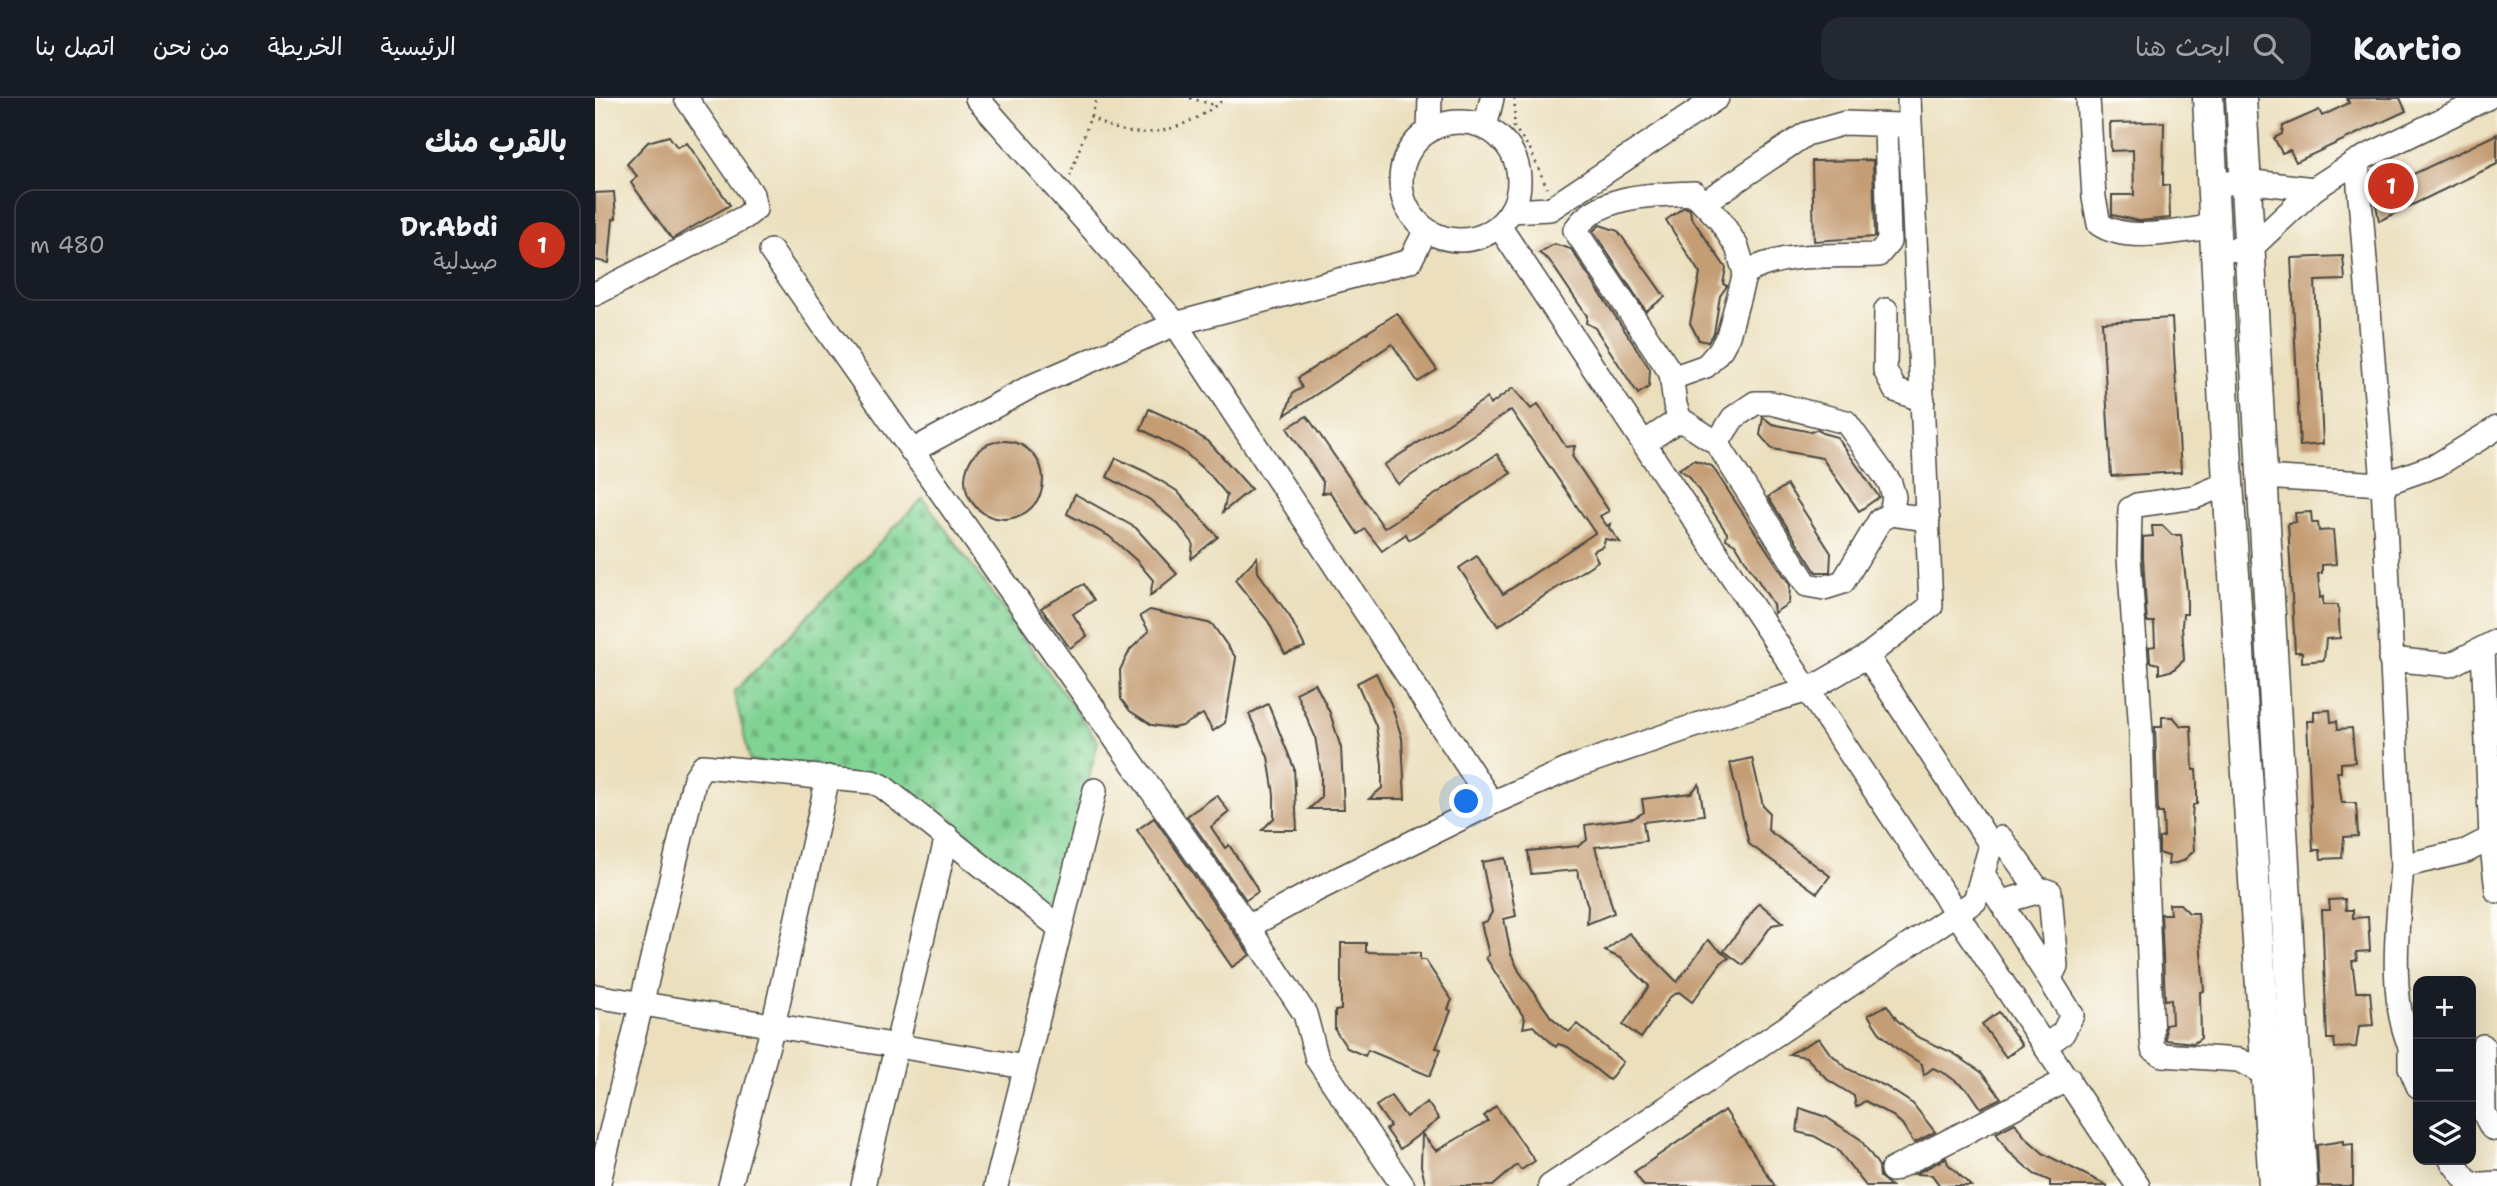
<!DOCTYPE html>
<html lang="ar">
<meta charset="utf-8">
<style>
:root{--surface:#171b24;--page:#242831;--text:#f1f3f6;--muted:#9ea1a6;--line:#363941;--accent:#c8321e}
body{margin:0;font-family:"Shantell Sans","Playpen Sans Arabic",sans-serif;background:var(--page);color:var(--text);direction:rtl}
.controls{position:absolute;right:21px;bottom:21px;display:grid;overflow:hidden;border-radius:14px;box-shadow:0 7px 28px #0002}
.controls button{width:63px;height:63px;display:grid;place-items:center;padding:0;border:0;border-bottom:2px solid var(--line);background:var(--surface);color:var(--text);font:35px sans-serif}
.you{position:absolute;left:872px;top:704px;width:24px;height:24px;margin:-18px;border:5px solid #fff;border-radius:50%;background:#1a73e8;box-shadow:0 0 0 10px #1a73e833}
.badge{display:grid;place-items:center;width:46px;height:46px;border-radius:50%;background:var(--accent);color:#fff;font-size:23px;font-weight:700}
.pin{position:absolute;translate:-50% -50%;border:4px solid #fff;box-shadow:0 2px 7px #0006}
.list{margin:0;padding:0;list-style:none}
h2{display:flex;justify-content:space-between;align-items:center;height:91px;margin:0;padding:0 28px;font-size:30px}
h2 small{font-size:23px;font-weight:400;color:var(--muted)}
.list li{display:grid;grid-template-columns:46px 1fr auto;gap:21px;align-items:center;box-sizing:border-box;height:112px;margin:0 14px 14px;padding:0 14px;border:2px solid var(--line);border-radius:21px}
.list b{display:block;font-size:26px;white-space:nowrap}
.list p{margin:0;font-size:23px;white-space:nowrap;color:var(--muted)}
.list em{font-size:23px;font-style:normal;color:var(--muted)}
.icon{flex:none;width:38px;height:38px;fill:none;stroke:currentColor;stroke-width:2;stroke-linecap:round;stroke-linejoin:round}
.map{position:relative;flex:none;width:1902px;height:1088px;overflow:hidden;direction:ltr}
header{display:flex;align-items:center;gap:42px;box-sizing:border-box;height:98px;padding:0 35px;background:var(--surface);border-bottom:2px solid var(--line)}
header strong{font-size:33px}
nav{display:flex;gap:38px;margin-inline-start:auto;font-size:24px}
.search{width:490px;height:63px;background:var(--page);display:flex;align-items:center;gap:18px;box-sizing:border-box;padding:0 24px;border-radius:21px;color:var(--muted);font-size:26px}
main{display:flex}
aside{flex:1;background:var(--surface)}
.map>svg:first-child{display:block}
.cemetery{fill:url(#cemetery-stones);stroke:#567f60;stroke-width:2}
.building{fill:#c49d74}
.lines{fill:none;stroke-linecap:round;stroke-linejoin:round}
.minor-casing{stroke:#484641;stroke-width:26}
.major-casing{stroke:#484641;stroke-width:33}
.path{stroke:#484641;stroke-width:2.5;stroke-dasharray:2 5;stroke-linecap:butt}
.minor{stroke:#fff;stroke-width:23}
.major{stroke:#fff;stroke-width:30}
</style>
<header>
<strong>Kartio</strong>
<div class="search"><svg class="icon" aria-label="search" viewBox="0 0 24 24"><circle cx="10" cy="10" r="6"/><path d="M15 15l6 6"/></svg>ابحث هنا</div>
<nav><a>الرئيسية</a><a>الخريطة</a><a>من نحن</a><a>اتصل بنا</a></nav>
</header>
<main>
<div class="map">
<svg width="1902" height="1088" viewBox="0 0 1902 1088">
<defs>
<pattern id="cemetery-stones" width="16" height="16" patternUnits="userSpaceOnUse" patternTransform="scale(1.75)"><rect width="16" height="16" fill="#81d394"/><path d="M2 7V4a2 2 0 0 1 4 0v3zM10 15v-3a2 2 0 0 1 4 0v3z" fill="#70b580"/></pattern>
</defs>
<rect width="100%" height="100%" fill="#fdfcf7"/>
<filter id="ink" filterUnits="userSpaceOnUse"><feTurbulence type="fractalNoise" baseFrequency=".0143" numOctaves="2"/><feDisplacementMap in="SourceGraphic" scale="14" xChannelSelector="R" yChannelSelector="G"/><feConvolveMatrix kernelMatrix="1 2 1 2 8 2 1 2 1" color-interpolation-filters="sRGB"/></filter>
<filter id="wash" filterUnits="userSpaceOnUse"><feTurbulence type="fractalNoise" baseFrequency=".00686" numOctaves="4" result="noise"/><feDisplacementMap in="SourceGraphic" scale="28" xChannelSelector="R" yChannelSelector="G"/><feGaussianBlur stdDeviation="1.57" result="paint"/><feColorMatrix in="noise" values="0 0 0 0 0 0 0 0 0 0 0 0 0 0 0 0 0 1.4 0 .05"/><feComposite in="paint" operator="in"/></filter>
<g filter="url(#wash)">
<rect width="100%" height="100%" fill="#ebdfbd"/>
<polygon class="cemetery" points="328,400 503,643 461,820 290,685 155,663 139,594"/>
<g id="blocks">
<g class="building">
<polygon points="1752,0 1805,0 1811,13 1701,64 1695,52 1687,55 1679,40 1687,36 1688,28 1724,12 1727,18 1754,5"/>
<polygon points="1569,24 1568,87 1574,87 1575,120 1544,123 1517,117 1517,97 1539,97 1538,52 1516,53 1515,25"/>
<polygon points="1902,36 1902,66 1784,123 1779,95"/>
<polygon points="74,38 82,49 92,45 135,107 77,141 36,85 42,78 32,66 53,44"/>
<polygon points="1278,62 1280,139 1219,143 1217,63"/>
<polygon points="19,94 21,120 18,121 14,165 0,162 0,95"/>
<polygon points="1089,109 1095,111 1096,119 1131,170 1128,186 1132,188 1125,198 1119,235 1113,244 1104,242 1095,225 1105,176 1071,122"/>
<polygon points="1005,127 1023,133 1070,199 1051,213 998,133"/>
<polygon points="959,146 976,151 1055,271 1054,289 1043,296 1000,230 991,225 992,218 954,162 944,155"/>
<polygon points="1748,158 1750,182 1720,183 1728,346 1705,348 1696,160"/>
<polygon points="802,215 842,272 823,284 797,246 690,317 698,295 707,290 703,280"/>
<polygon points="1577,220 1586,374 1516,378 1507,224"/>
<polygon points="918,290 936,311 943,306 971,349 980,348 977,358 1014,413 1005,418 1012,428 1015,426 1014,430 1025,444 1010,441 1008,448 998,453 1003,463 903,528 864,470 882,458 908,496 1000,435 916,312 803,386 789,367 892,300 895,307"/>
<polygon points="554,311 585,325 615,345 656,391 628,414 632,397 616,378 588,353 546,331"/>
<polygon points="712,318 789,430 902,356 916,375 814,442 811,436 787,453 770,431 763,436 735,394 727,395 728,384 692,330"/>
<polygon points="1168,319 1177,326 1216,334 1223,331 1227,335 1242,339 1284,399 1264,413 1227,360 1177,351 1165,337"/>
<circle cx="409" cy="382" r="39"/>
<polygon points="521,360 551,374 582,393 623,439 596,461 598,445 583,426 554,401 512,379"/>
<polygon points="1099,362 1117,368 1195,487 1194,505 1179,515 1178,506 1140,446 1131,441 1132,435 1094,378 1084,371"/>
<polygon points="1192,387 1236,455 1235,474 1221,474 1173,399"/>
<polygon points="480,396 541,430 582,476 555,498 558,482 542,463 514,438 472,416"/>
<polygon points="1716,414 1717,425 1723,425 1724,433 1738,432 1741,466 1727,467 1727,475 1723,476 1725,500 1728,499 1728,507 1743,507 1745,540 1731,541 1729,562 1707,564 1707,554 1700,554 1693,425 1701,424 1700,415"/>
<polygon points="1557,428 1568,428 1577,437 1586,437 1592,494 1592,516 1588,516 1587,528 1589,562 1578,572 1564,576 1564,566 1555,564 1554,549 1560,548 1559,524 1552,524 1548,459 1548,439 1558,438"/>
<polygon points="662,459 663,474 695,519 710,549 690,556 673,523 640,482"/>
<polygon points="489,486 499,502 478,516 492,538 475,550 446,510"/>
<polygon points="555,512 617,526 641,560 630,625 618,633 608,616 587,628 577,630 557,627 535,613 526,601 525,572 535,552 554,533 545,518"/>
<polygon points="781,575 796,606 807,640 810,701 774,701 787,690 787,666 781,628 762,585"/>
<polygon points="720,585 735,615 746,650 749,711 714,711 726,700 726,676 720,638 701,595"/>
<polygon points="673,606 699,670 702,732 667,732 679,720 679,696 673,659 654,616"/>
<polygon points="1735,612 1736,624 1742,623 1743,631 1757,630 1760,664 1746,665 1746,674 1742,674 1747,705 1761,705 1763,738 1749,739 1747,760 1726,761 1725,752 1718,752 1712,623 1719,623 1719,613"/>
<polygon points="1567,619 1578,619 1586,628 1596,628 1598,672 1601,672 1602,685 1602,706 1598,707 1597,719 1599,753 1588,763 1573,767 1574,758 1564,755 1564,740 1569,739 1568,715 1563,715 1560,629 1567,629"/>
<polygon points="1157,660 1168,708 1174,714 1173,732 1235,778 1222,795 1154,746 1135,665"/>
<polygon points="1104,686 1109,717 1048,724 1051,743 1000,749 1019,815 992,826 993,809 982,772 936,776 933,753 983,748 992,742 990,727 1039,720 1049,714 1047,701 1096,695"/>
<polygon points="622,697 634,714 616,729 630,750 634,747 660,787 663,794 651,802 592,718"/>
<polygon points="559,720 655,857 637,869 542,732"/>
<polygon points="910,760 921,818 909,821 916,856 924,873 956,919 974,934 982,926 1028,964 1014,982 973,949 963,946 961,949 938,928 928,930 930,921 891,860 894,857 886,825 892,823 897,814 887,764"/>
<polygon points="1750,801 1751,812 1758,812 1758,820 1773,819 1775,853 1761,854 1762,862 1757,863 1761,894 1775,894 1778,927 1764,928 1761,949 1740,950 1739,941 1732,941 1727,812 1735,812 1734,802"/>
<polygon points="1164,805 1188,825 1177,827 1148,867 1129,853"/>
<polygon points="1574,806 1585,806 1594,815 1603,815 1609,893 1605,894 1606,940 1599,945 1571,942 1570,927 1577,926 1576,901 1570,902 1566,816 1575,816"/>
<polygon points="1034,835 1082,884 1113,842 1134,860 1127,864 1097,904 1084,894 1075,899 1046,940 1028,927 1054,888 1027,861 1010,853"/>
<polygon points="746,845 771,845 771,854 825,855 825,862 830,862 857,902 853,911 856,913 841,950 846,951 835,978 773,952 770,958 752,950 740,932 740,913 746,912"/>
<polygon points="1292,907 1302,922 1321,938 1358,955 1386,974 1406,1000 1386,1010 1375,994 1351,976 1338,970 1329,977 1327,966 1301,950 1284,934 1273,917"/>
<polygon points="1404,914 1427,947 1411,959 1387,926"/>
<polygon points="1224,940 1234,954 1253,971 1290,988 1318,1006 1340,1034 1319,1045 1307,1026 1298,1018 1270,1003 1261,1009 1259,998 1233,982 1211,959 1194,956"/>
<polygon points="796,998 811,1019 832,1004 844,1021 805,1051 791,1031 795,1028 781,1008"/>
<polygon points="901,1008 940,1063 926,1072 922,1067 898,1088 831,1088 826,1068 827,1036 841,1053 893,1023 889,1018"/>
<polygon points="1205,1010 1231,1019 1265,1041 1284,1068 1285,1079 1296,1088 1271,1088 1242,1051 1219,1038 1202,1034"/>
<polygon points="1130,1012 1180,1088 1049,1088 1039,1074"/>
<polygon points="1420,1025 1430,1039 1449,1056 1513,1088 1455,1088 1455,1083 1439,1076 1412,1052 1401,1035"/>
<polygon points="1748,1043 1748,1047 1758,1046 1758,1088 1724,1088 1722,1047"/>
<polygon points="1351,1060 1353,1066 1376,1088 1345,1088 1337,1077 1320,1076"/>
</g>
</g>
</g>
<g filter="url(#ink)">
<use href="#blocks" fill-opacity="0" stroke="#484641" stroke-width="2"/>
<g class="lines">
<defs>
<g id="minor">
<polyline points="382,0 577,221 897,705"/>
<path d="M1493 0 1499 100 1504 126C1533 146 1584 132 1618 129"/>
<circle cx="865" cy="83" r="59"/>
<polyline points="890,30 897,0"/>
<polyline points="834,33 835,0"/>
<path d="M1762 63 1788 386 1807 768C1803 822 1793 899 1815 948L1823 949"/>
<polyline points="1616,87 1650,83 1719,91"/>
<polyline points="1110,104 1211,36 1250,25 1305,27"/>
<polyline points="916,113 955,111 1122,0"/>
<polyline points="904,128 1543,1088"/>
<polyline points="176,153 653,829 710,916 722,961 808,1088"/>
<polyline points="1620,153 1656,150 1719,91 1762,63 1892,0"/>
<path d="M1150 175C1188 153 1240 159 1283 157L1294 144 1291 27"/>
<polyline points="0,196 150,119 160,111 157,96 91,0"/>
<polyline points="1291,212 1290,272 1300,292 1328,302"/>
<path d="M1077 280 1111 268 1126 251 1133 238 1150 175 1142 149 1125 122 1099 95C1060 97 1005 95 980 132L1076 275 1080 307 1085 321 1122 345 1212 487 1229 490 1248 484 1285 422 1296 416 1333 421"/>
<polyline points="1049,345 1085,321"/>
<polyline points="1122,345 1138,320 1160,305 1176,305 1251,324 1295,385 1299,399 1296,416"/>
<polyline points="317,353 435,289 580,226 815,163 831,132"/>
<polyline points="1666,379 1788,386 1842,367 1902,330"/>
<polyline points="1633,385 1600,399 1542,407 1535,411 1534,459 1546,634 1557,943 1558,951 1567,957 1644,962 1672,977"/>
<polyline points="1888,551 1896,740 1902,793"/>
<polyline points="1795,561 1855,567 1902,543"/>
<polyline points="1396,747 1406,740 1444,793"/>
<polyline points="1807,768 1871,753 1902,737"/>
<polyline points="1388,776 1477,917 1468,935 1451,947"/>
<polyline points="1407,804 1449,792 1455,794 1461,868 1455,880"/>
<polyline points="653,829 719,793 897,705 981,668 1158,608 1214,592 1272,558 1336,508 1314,0"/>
<polyline points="0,898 430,969"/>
<polyline points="1815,948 1815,969 1823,988"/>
<polyline points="1888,948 1889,1015 1897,1030 1902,1031"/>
<polyline points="1856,1062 1875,1087 1902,1085"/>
<polyline points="1297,1072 1474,981"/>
<polyline points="3,1088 100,680 108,668 277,684 287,688 465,830"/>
<polyline points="135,1088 178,928 233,679"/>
<polyline points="268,1088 352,738"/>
<polyline points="401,1088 500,692"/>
<polyline points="955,1088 1380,803 1396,747 1272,558"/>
</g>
<g id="major">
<polyline points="1613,0 1633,385 1679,1088"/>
<polyline points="1646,0 1707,1088"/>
</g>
</defs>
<use href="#minor" class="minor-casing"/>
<use href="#major" class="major-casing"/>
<g class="path">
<polyline points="595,0 619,7"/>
<polyline points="920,0 919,29 935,51 952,90"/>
<path d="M495 18C539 49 592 33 630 0"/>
<polyline points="475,78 502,0"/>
</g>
<use href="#minor" class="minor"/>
<use href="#major" class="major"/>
</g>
</g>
</svg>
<div class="controls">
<button>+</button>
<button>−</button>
<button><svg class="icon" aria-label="layers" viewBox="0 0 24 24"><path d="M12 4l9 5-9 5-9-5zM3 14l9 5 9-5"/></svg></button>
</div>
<div class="you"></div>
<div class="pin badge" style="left:1796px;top:88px">1</div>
</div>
<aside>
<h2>بالقرب منك<small></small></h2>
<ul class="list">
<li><span class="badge">1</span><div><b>Dr.Abdi</b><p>صيدلية</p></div><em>480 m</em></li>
</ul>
</aside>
</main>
